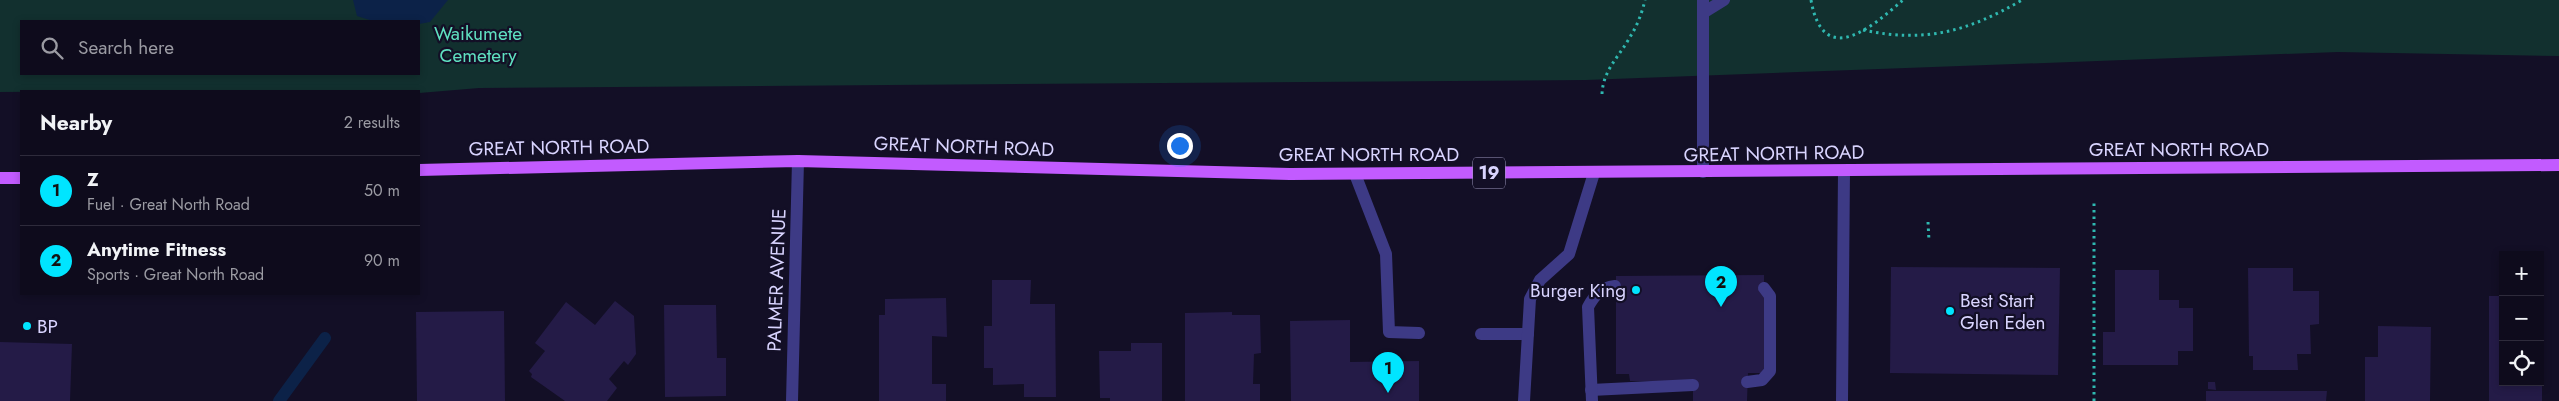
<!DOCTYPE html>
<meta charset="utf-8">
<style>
:root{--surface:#0e0b1c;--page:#171425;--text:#f1f3f6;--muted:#9b9ba3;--line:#2e2b3b;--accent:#00e5ff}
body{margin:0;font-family:Jost,sans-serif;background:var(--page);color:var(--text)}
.controls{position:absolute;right:15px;bottom:15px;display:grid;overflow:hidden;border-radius:0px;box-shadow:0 2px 8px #0003}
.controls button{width:45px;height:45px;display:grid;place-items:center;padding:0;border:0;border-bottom:1px solid var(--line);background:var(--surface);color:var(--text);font:25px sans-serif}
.you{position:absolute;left:1179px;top:145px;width:18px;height:18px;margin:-12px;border:4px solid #fff;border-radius:50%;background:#1a73e8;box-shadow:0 0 0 8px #1a73e833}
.badge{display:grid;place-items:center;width:32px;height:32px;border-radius:50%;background:var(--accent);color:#111;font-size:16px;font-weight:700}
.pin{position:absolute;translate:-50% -41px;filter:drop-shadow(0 1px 2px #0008)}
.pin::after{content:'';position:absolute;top:26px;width:18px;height:15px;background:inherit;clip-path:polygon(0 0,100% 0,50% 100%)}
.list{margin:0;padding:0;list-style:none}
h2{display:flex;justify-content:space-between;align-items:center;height:65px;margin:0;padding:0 20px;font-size:21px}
h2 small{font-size:16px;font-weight:400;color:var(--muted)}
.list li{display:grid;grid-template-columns:32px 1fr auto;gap:15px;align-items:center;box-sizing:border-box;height:70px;padding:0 20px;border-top:1px solid var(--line)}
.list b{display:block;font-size:19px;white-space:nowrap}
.list p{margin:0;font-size:16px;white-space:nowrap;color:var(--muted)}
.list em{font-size:16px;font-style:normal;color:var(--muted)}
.icon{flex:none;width:28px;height:28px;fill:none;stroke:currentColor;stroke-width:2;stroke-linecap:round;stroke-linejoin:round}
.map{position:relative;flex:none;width:2559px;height:401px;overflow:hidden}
.search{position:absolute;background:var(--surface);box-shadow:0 2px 8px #0003;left:20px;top:20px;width:400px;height:55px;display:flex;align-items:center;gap:12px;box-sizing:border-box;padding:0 18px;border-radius:0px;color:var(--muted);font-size:19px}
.panel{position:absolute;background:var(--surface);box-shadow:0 2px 8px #0003;left:20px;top:90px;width:400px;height:205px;border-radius:0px}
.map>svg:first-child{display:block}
.green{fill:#12302f;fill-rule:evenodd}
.water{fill:#0c2248}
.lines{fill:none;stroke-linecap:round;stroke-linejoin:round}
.stream{stroke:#0c2248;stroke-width:12}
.building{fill:#241b47}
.path{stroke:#2fb8b0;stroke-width:3;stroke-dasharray:2.5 4;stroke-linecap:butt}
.lane{stroke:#3d3a85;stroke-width:12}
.street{stroke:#3d3a85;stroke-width:12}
.primary{stroke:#c25bff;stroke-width:12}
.poi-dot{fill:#00e5ff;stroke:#130f26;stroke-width:2}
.labels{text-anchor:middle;stroke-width:4.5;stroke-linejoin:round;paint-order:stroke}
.shield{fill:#130f26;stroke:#9e99be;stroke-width:1}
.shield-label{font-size:18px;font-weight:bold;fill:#d9d4ff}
.park-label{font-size:19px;fill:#5fe0c0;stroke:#130f26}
.street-label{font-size:19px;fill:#d9d4ff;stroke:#130f26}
.poi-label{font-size:19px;fill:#d9d4ff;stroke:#130f26;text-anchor:start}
</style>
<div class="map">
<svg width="2559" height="401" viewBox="0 0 2559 401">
<rect width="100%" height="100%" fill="#130f26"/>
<path class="green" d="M0 0H2559V56L2338 52 1586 80 479 88 419 93 283 90 0 92ZM21 21H419V74H21Z"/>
<polygon class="water" points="353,0 448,0 430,22 419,24 419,21 373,21 357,16"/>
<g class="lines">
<polyline class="stream" points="279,401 325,338"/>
</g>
<g class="building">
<polygon points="1891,267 2060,268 2058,375 1890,373"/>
<polygon points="2248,268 2293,268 2293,291 2319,291 2319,324 2310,325 2311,354 2297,354 2298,370 2253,370 2253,356 2249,356"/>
<polygon points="2115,270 2159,270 2159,300 2179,300 2179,308 2193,308 2193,351 2178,351 2178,365 2103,365 2103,332 2115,332"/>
<polygon points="1764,275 1764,373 1748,373 1747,401 1693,401 1693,381 1630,381 1629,374 1616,374 1616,276"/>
<polygon points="992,280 1031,280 1030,304 1055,304 1056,397 1024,397 1024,384 993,385 993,368 984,368 984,326 992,326"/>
<polygon points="2489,296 2503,296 2503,382 2540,382 2542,359 2542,401 2489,401"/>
<polygon points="946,298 947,337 932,336 932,384 946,384 946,401 879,401 879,315 885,315 885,299"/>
<polygon points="615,301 634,316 636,354 628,365 624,361 609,379 617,388 607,401 565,401 531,377 532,374 529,371 545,351 535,343 566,302 595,325"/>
<polygon points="664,305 716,305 717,358 726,358 726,396 665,397"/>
<polygon points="504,311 505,401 417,401 416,312"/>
<polygon points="1232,312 1232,315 1260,315 1261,353 1254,354 1253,384 1260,384 1260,401 1185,401 1185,313"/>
<polygon points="1350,320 1350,362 1419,361 1419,401 1291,401 1290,321"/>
<polygon points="2378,326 2431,327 2430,401 2365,401 2365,357 2378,357"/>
<polygon points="0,342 72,344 70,401 0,401"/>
<polygon points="1131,343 1162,343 1162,401 1110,401 1110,398 1100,398 1099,351 1131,351"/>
<polygon points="2208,382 2215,382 2216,390 2208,389"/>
<polygon points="2206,391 2327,391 2326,401 2206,401"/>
</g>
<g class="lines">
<g class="path">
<path d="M1811 0C1823 69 1871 28 1903 0"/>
<path d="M1863 30C1925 43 1967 32 2022 0"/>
<path d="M1602 94C1603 70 1619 57 1630 37 1637 26 1642 13 1645 0"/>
<polyline points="1928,222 1929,241"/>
<polyline points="2094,401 2094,203"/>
</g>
<g class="lane">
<polyline points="1703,13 1724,0"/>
<polyline points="1703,172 1703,0"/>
<polyline points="1355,174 1386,254 1389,332 1419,333"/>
<polyline points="1481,334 1528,334"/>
<polyline points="1747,382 1762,380 1770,371 1770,296 1764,288"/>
<polyline points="1591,390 1693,385"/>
<polyline points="1524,401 1530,299 1540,280 1569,254 1594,173"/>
<path d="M1592 401 1588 307C1595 294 1601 288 1615 286"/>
<polyline points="1842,401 1844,171"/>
</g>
<polyline class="street" points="792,401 798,161"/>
<g class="primary">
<polyline points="419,170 798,161 1290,174 2559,165"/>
<polyline points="0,178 21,178"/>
</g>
</g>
<g class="poi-dot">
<circle cx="1636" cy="290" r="5"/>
<circle cx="1950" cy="311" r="5"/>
<circle cx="27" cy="326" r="5"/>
</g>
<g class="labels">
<rect class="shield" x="1473" y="157.5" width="32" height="31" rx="4"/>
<g class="shield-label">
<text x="1489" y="179">19</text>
</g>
<g class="park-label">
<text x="478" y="40">Waikumete<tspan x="478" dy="22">Cemetery</tspan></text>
</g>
<g class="street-label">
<text transform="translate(964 146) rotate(2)" y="7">GREAT NORTH ROAD</text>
<text transform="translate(559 147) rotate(-1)" y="7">GREAT NORTH ROAD</text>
<text x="2179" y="156">GREAT NORTH ROAD</text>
<text transform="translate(1774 153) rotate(-1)" y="7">GREAT NORTH ROAD</text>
<text x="1369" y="161">GREAT NORTH ROAD</text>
<text transform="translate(776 280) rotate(-88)" y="7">PALMER AVENUE</text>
</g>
<g class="poi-label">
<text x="1626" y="297" text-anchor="end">Burger King</text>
<text x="1960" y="307">Best Start<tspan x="1960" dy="22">Glen Eden</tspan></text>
<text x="37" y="333">BP</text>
</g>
</g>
</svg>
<div class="controls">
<button>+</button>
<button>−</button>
<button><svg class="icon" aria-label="locate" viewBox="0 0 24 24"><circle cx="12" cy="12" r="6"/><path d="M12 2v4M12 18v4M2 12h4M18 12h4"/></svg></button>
</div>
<div class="you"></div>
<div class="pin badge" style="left:1388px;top:393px">1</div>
<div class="pin badge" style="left:1721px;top:307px">2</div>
<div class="search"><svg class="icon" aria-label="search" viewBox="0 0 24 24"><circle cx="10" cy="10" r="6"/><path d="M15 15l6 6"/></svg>Search here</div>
<section class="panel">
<h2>Nearby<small>2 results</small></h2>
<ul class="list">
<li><span class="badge">1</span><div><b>Z</b><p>Fuel · Great North Road</p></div><em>50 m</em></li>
<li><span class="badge">2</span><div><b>Anytime Fitness</b><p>Sports · Great North Road</p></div><em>90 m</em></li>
</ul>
</section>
</div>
